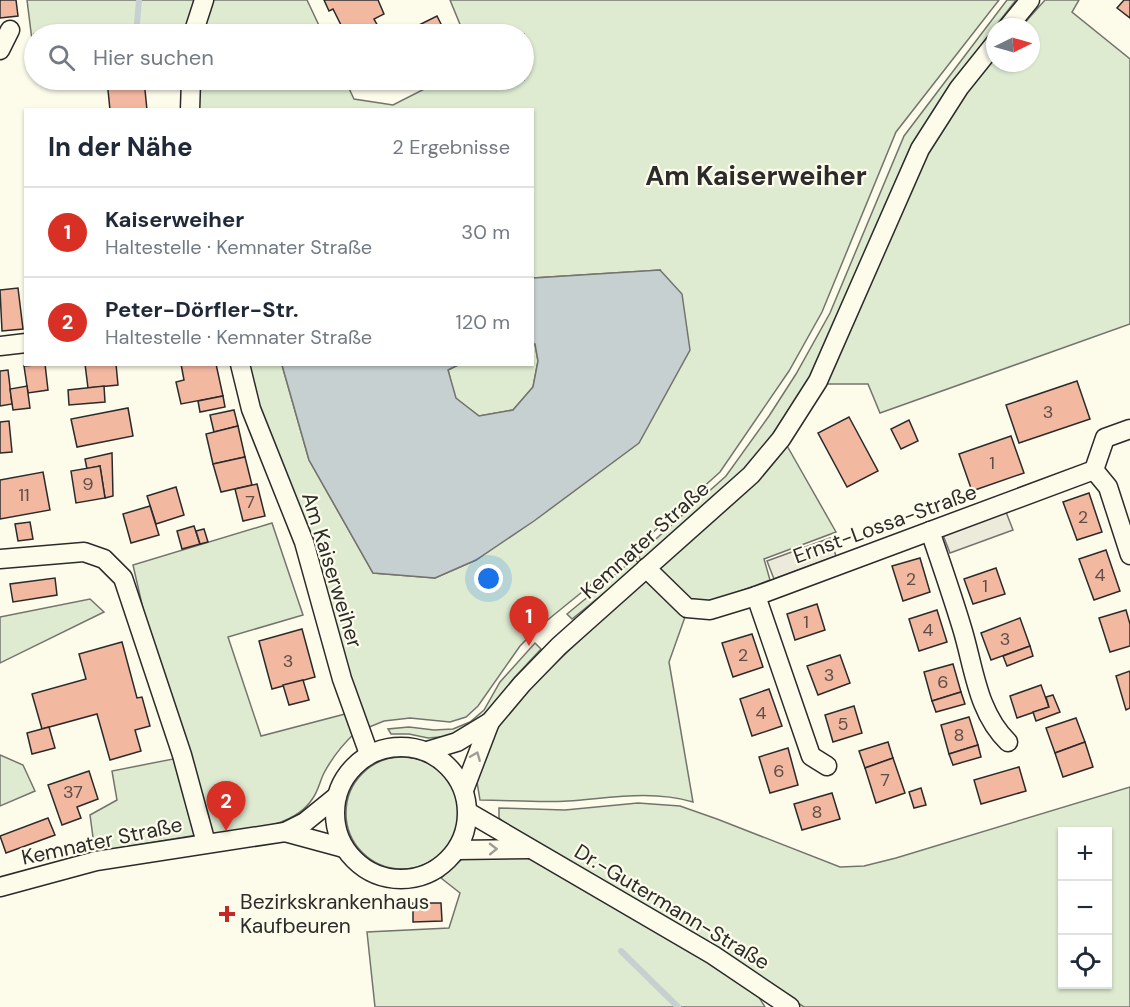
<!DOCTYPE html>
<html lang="de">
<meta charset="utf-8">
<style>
:root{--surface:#fff;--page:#f6f6f7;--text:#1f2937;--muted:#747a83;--line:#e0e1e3;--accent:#d93025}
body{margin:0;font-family:"DM Sans",sans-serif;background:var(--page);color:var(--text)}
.controls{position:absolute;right:18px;bottom:18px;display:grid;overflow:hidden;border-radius:0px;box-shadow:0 2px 4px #0004}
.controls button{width:54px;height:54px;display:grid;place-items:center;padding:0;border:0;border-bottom:2px solid var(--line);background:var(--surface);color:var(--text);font:30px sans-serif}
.compass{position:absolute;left:986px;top:18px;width:54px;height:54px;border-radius:50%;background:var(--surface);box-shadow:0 2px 4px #0004;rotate:85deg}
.you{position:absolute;left:489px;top:579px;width:21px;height:21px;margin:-15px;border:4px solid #fff;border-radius:50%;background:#1a73e8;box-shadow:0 0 0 9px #1a73e833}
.badge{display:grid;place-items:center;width:39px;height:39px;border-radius:50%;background:var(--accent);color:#fff;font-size:20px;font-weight:700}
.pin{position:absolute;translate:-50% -50px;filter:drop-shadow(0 2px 3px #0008)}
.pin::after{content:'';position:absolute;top:32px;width:21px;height:18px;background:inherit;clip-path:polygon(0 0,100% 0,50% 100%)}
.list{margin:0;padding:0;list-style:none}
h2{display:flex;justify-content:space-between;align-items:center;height:78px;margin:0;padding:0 24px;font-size:26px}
h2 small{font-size:20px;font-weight:400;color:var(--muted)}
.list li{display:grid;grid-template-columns:39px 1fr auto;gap:18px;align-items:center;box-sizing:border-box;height:90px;padding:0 24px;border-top:2px solid var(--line)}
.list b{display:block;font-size:22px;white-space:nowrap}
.list p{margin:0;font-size:20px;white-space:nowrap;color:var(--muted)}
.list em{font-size:20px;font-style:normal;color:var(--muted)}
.icon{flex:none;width:33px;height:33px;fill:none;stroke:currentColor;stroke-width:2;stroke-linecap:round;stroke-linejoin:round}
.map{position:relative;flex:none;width:1130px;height:1007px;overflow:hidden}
.search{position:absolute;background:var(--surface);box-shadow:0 2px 4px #0004;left:24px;top:24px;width:510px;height:66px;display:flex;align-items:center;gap:15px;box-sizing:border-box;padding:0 21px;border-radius:33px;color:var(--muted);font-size:22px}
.panel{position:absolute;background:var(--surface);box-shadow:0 2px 4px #0004;left:24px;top:108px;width:510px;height:258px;border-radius:0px}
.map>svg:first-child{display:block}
.green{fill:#deebd1;stroke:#74746e;stroke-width:1.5;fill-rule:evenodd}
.parking{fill:#eceadb;stroke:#74746e;stroke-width:1.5}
.water{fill:#c7d0d0;stroke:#74746e;stroke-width:1.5}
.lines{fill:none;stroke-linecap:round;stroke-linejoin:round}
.stream{stroke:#c7d0d0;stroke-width:6}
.building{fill:#f2b8a0;stroke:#2b2b2b;stroke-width:1.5}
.street-casing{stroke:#2b2b2b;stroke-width:21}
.street{stroke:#fdfbea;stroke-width:18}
.oneway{stroke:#9e9d94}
.poi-dot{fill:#c62828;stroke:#fdfbea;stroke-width:2}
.labels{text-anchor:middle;stroke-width:4.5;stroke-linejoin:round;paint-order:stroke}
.number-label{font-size:18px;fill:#5d4e48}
.street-label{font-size:21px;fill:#2b2b2b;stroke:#fdfbea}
.poi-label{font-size:21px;fill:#2b2b2b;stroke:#fdfbea;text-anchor:start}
.district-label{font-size:27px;font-weight:bold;fill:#2b2b2b;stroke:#fdfbea}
</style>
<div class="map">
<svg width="1130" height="1007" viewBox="0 0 1130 1007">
<rect width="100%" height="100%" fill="#fdfbea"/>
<g class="green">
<polygon points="27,0 307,0 323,34 34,34 34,48 33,48"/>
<polygon points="450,0 999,0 896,132 822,312 789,371 720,472 630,553 539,627 520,646 478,706 466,717 450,722 410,718 384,721 362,730 244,365 282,365 309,460 373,573 435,578 476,560 503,540 660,270 533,278 532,110 197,110 198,80 345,80 354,99 393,105 442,80 524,80 524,34 464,34"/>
<polygon points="1007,0 1016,0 995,27 956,84 813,379 777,435 747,471 642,562 638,555 726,476 769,416 796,374 830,313 904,136"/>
<polygon points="1045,0 1079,0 1072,12 1130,59 1130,324 880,413 868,384 822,384 925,151 964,90 995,56 995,63 1031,63 1031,27 1021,27"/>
<polygon points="533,344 535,344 538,361 533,387 513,410 479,416 455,398 448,370 458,365 532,364"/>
<polygon points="786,444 836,532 764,559 770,580 708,603 688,601 655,567"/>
<path d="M272 523 303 615 228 637 261 736 349 713 356 732C344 743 332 758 324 773 320 781 318 791 313 798 293 830 245 829 211 834L149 635 133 565Z"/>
<polygon points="634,559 640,564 572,619 567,614"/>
<path d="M647 577 685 617 669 662 693 802C651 790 611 798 568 801 539 803 509 800 480 800L477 782 497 725 528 689Z"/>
<polygon points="90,599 104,612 0,663 0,617"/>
<polygon points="535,643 541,649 515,677 484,717 452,736 428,738 409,734 391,734 388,729 409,727 434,730 453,729 470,722 484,710 500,682"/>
<polygon points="0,755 23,765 35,791 0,806"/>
<circle cx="402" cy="813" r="56"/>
<polygon points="178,758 197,835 95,852 90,815 117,800 112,771"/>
<path d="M1130 787V1007H804L766 982 511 828 499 818V808L565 810 638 803 680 806 717 819 840 867 864 866 896 858ZM1062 832H1108V984H1062Z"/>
<polygon points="526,856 708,961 757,994 765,1007 375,1007 367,932 449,928 460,893 441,878 462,859"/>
</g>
<g class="parking">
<polygon points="1006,512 1013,530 950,553 943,535"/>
<polygon points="830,538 836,556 774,579 767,561"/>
</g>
<polygon class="water" points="660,270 682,294 690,350 639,443 534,521 476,560 435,578 373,573 309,460 282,365 458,365 448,370 456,398 479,416 513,410 533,387 538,361 535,344 533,344 533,278"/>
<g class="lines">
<g class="stream">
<polyline points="137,23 139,0"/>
<polyline points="621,951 678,1007"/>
</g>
</g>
<g class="building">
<polygon points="0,0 16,0 18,16 0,18"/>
<polygon points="324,0 378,0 384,14 374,19 379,28 366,34 363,34 359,26 345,33 333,9 329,11"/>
<polygon points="1124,0 1130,0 1130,18 1117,8"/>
<polygon points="437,16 446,34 401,34"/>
<polygon points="107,80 144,80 147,110 110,110"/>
<polygon points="18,288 23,329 2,331 0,290"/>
<polygon points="45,364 48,390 28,393 24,366"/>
<polygon points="85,364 116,364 118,385 88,388"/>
<polygon points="181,364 216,364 223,396 181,404 176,382 184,380"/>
<polygon points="8,370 12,404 0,406 0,371"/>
<polygon points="1077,381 1090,419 1019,443 1006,405"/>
<polygon points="27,386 30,408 13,410 10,389"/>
<polygon points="104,386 105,402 69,405 68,390"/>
<polygon points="223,396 225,407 200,412 198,401"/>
<polygon points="128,408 133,436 77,447 71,419"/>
<polygon points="234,410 238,426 214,432 210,415"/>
<polygon points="849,417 878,471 847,487 818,433"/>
<polygon points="909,420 918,441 901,449 891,429"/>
<polygon points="9,421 12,452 0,453 0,422"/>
<polygon points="238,426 245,457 213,464 206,434"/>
<polygon points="1011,436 1024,473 972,491 959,454"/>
<polygon points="112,453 113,496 105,498 100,466 87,469 85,459"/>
<polygon points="245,457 252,485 221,492 213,464"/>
<polygon points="100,466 105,498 76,503 71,471"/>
<polygon points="43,472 50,510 0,519 0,480"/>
<polygon points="257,484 265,516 243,521 235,489"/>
<polygon points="176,487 184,515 156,524 147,496"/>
<polygon points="1089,493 1102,532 1077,540 1063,502"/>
<polygon points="150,506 159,535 131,543 123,514"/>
<polygon points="30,522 33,539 18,541 15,524"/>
<polygon points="194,526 200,544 182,549 177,531"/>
<polygon points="204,529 208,542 200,544 196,531"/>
<polygon points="1106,550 1120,591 1094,600 1079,559"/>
<polygon points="920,558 930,592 903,601 892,566"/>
<polygon points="996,568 1005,594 973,604 964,579"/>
<polygon points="55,578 57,595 13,602 10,584"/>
<polygon points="817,604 825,630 795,640 787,614"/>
<polygon points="937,610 947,642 919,651 909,619"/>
<polygon points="1126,610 1130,624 1130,646 1110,652 1099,618"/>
<polygon points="1020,618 1030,646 991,660 981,633"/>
<polygon points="302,629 315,677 272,689 259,641"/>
<polygon points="752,634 763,667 733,677 722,643"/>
<polygon points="122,642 137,698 142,697 150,726 135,730 141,751 110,760 97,714 42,729 32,694 86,679 79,654"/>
<polygon points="1030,646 1033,656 1007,666 1003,656"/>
<polygon points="840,655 850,683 818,695 807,666"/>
<polygon points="953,664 961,692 932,701 924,672"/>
<polygon points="1130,671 1130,708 1126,710 1116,676"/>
<polygon points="303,680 309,700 289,705 283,685"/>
<polygon points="1041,685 1049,707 1017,718 1010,696"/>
<polygon points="769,689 782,726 752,736 740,699"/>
<polygon points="961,692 965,704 936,712 932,701"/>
<polygon points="1053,695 1060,712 1036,721 1033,712 1049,707 1046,697"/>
<polygon points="854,706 862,733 833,742 825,715"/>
<polygon points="969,717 978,745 949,754 941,725"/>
<polygon points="1076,718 1085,742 1055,753 1046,728"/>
<polygon points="49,727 55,748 32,754 27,733"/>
<polygon points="888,742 893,758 865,768 859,751"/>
<polygon points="1085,742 1093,767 1063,777 1055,753"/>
<polygon points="978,745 981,757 953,765 949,754"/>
<polygon points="788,748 798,785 770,793 759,757"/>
<polygon points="893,758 905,793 876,803 865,768"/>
<polygon points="1019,767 1026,791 981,804 974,780"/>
<polygon points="89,771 98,799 77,807 81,818 62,825 48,785"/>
<polygon points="921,788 926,805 914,808 909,792"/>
<polygon points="832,793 840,819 802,830 794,804"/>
<polygon points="48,818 55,835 6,853 0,836"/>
<polygon points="413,903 441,903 442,921 413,922"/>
</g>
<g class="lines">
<defs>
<g id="street">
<polyline points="1008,27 1030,0"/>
<polyline points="193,34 204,0"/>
<polyline points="0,50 10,30"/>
<polyline points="190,110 191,80"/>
<polyline points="0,346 26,343"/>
<polyline points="240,364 251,409 304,542 342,679 369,754"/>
<polyline points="1094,470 1108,487 1130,555"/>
<path d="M930 531C941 563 952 595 962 628 974 667 977 712 1008 742"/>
<polyline points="0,559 84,552 104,559 123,578 182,755 206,843"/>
<polyline points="646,568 687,608 710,610 756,596 1094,470 1105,438 1130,429"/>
<polyline points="756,596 811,756 827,766"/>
<circle cx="401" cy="813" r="66"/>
<polyline points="427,751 457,742 490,722 522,684 559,646 751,475 781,439 818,381 920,149 959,88 995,43"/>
<polyline points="464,790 490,722"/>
<polyline points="468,812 713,955 790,1007"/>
<polyline points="285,832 344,848"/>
<polyline points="457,850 529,849"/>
<polyline points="0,887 96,861 285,832 305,822 337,796"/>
</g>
</defs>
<use href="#street" class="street-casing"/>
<use href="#street" class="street"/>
</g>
<defs><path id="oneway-chevron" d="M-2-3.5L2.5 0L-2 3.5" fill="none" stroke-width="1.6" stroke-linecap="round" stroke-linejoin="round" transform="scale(1.5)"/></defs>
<g class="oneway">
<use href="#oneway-chevron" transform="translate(476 756) rotate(-68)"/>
<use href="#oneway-chevron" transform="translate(493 849) rotate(-1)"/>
</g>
<path class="poi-dot" d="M224 905h6v6h6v6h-6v6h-6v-6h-6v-6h6z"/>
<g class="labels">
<g class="number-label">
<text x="1048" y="418">3</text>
<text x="992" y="469">1</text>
<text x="88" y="490">9</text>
<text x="24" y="501">11</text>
<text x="250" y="508">7</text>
<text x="1083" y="523">2</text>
<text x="1100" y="581">4</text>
<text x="911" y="585">2</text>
<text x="985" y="592">1</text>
<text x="806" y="628">1</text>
<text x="928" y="636">4</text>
<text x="1005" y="645">3</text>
<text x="743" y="661">2</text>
<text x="288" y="667">3</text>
<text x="829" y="681">3</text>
<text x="943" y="688">6</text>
<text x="761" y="719">4</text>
<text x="843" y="730">5</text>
<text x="959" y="741">8</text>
<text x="779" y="777">6</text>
<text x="885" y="786">7</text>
<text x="73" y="798">37</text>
<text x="817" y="818">8</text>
</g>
<g class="street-label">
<text transform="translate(885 524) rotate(-20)" y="7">Ernst-Lossa-Straße</text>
<text transform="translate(645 540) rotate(-42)" y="7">Kemnater Straße</text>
<text transform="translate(332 570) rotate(73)" y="7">Am Kaiserweiher</text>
<text transform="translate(102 841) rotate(-12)" y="7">Kemnater Straße</text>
<text transform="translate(672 907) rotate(31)" y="7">Dr.-Gutermann-Straße</text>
</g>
<g class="poi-label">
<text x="240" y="909">Bezirkskrankenhaus<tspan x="240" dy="24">Kaufbeuren</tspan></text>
</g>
<g class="district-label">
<text x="756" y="185">Am Kaiserweiher</text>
</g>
</g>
</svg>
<div class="controls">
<button>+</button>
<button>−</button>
<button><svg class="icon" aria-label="locate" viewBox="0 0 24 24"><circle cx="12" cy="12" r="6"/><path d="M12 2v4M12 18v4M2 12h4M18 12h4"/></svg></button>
</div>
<svg class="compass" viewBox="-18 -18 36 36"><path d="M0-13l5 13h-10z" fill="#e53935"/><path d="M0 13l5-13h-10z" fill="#747a83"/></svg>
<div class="you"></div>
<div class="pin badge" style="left:529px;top:646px">1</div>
<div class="pin badge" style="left:226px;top:831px">2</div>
<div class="search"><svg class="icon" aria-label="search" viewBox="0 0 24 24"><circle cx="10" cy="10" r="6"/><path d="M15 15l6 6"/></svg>Hier suchen</div>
<section class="panel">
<h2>In der Nähe<small>2 Ergebnisse</small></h2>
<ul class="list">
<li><span class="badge">1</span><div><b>Kaiserweiher</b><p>Haltestelle · Kemnater Straße</p></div><em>30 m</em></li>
<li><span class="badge">2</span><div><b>Peter-Dörfler-Str.</b><p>Haltestelle · Kemnater Straße</p></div><em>120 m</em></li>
</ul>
</section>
</div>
